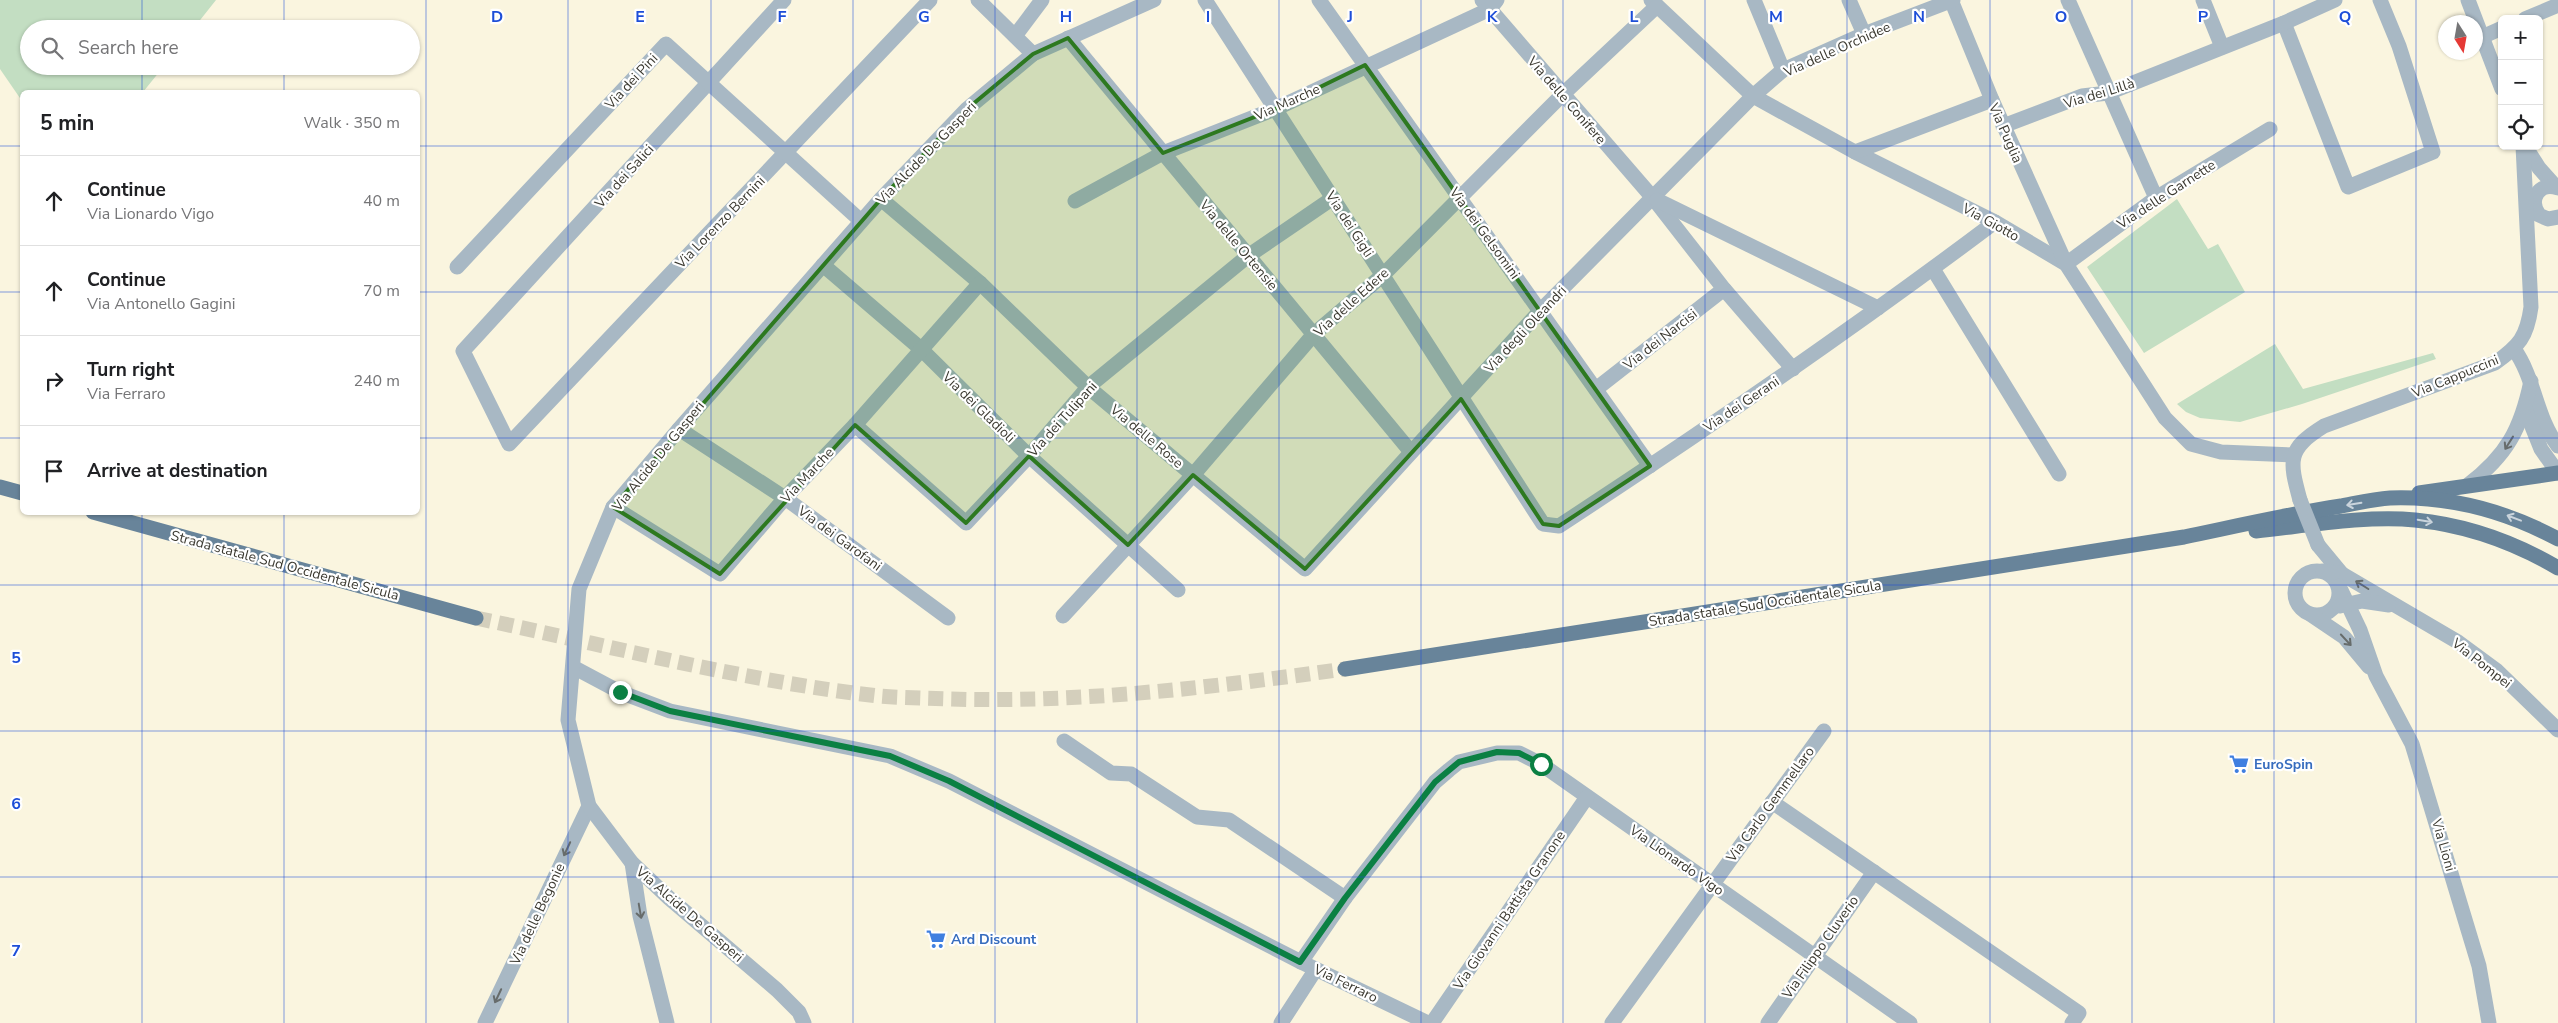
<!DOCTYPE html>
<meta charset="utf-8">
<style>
:root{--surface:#fff;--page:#f2f2f2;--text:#202124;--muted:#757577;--line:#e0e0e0}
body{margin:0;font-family:"Nunito Sans",sans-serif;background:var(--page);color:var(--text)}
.controls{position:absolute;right:15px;top:15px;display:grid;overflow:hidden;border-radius:8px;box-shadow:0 1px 4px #0004}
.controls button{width:45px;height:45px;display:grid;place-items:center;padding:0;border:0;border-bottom:1px solid var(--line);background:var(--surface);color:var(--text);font:25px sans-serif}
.compass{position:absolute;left:2438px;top:15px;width:45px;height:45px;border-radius:50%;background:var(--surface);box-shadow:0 1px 4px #0004;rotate:169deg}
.stop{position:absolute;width:15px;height:15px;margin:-11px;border:4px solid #0b8043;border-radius:50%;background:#fff}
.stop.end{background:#0b8043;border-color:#fff;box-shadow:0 1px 5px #0008}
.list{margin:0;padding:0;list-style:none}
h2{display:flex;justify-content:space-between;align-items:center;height:65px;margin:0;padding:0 20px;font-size:21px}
h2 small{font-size:16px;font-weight:400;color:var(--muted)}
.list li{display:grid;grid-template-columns:32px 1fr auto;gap:15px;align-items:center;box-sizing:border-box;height:90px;padding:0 20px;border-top:1px solid var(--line)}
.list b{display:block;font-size:19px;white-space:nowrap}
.list p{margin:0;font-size:16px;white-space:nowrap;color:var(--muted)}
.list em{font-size:16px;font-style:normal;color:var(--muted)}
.icon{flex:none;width:28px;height:28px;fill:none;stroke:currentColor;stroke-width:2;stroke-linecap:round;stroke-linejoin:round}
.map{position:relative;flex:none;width:2558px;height:1023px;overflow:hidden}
.search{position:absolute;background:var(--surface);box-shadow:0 1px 4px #0004;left:20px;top:20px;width:400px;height:55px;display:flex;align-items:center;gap:12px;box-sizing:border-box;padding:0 18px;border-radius:28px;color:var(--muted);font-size:19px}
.panel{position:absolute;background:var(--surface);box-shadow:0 1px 4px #0004;left:20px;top:90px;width:400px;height:425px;border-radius:8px}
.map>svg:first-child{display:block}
.green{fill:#c3dec2}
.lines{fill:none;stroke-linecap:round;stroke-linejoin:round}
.major-tunnel{stroke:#d4cfbc;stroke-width:15;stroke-dasharray:15 8;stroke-linecap:butt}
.minor{stroke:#a8b8c4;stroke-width:15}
.major{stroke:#68849a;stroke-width:15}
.minor-bridge{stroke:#a8b8c4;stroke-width:15}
.oneway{stroke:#676c6b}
.oneway2{stroke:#cad4dc}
.route{stroke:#0b8043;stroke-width:6}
.marked{fill:#2d7920;fill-opacity:0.2;stroke:#2d7920;stroke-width:4;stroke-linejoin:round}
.grid{fill:none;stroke:#1d4ed8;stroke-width:1;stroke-opacity:0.55}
.labels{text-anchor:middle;stroke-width:4.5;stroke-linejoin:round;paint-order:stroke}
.street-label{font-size:14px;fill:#3b3930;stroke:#fff}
.shop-label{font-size:14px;font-weight:bold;fill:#366cbe;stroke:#fff;text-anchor:start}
.grid-label{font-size:16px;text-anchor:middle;font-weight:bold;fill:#1d4ed8;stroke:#fff;stroke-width:4.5;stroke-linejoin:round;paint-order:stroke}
</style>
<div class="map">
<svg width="2558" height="1023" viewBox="0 0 2558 1023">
<rect width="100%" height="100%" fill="#faf5df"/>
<g class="green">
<polygon points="0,0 216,0 193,29 29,29 29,66 164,66 143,92 22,92 22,101 0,69"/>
<polygon points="2177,199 2208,249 2218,244 2245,292 2144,353 2087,267"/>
<polygon points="2275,344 2303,389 2433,353 2436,359 2302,404 2240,422 2200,418 2186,412 2177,404"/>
</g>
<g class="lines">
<path class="major-tunnel" d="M476 618C610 646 743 681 879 696 902 698 926 698 950 699 1083 703 1214 687 1345 669"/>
<g class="minor">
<polyline points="784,0 463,351 509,444 930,0"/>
<polyline points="978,0 1033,54"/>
<path d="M1205 0 1543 524 1559 526C1707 429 1853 329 1995 222"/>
<polyline points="1319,0 1650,466"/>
<polyline points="1482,0 1653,198 1724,289 1793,369"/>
<polyline points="1651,0 1753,96 1855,152 1995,222 2066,264 2165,418 2191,444 2221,452 2294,455"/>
<polyline points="1754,0 1783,70"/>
<polyline points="1849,0 1864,34"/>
<polyline points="1951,0 1992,100 2066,264 2156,198 2270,129"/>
<polyline points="2068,0 2156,198"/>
<polyline points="2203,0 2222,47"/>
<polyline points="2468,0 2502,89"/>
<polyline points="2525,19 2558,5"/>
<polyline points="2284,23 2348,187 2433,152 2399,46 2380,0"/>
<polyline points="1015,36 1042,0"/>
<polyline points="2482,37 2502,28"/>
<polyline points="1068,38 1411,452"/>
<polyline points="2003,126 2082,96 2108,93 2284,23 2335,0"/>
<polyline points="2525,146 2539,168 2555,186"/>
<polyline points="1855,152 1992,100"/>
<path d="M2558 188C2539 181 2528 200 2539 215L2548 219 2558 217"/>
<polyline points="881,199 980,283 1088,387 1305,569 1541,310 1753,96 1783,70 1864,34 1953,0"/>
<polyline points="1657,200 1878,308"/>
<polyline points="1075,201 1163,153 1275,109 1490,9 1497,0"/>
<polyline points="823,265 921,349 1029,456 1178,590"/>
<polyline points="457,267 666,44 861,221"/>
<polyline points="1933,269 2059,474"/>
<path d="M2514 349C2535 378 2536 418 2558 446"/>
<polyline points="1596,389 1724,289"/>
<polyline points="2525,409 2541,449 2558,473"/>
<polyline points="855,425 966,523 1029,456 1088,387 1248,256 1333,198"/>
<polyline points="679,429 785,498 948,618"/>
<path d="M2468 485C2507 455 2521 429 2531 381"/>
<path d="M2300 500C2289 460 2287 449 2324 426L2495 363C2519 346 2527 337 2531 307L2523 146"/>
<polyline points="613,507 720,574 785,498 855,425 980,283"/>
<polyline points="2318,545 2342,574"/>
<circle cx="2317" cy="593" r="22"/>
<polyline points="2323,571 2342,574 2458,642 2496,670 2558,730"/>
<polyline points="2339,586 2360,630 2376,676 2412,744 2479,966 2489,1023"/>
<polyline points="2340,606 2362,601 2389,605"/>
<polyline points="2310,614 2344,637 2369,667"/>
<polyline points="1063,616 1193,475 1314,334 1383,275 1562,95 1657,6"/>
<polyline points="573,667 620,692 670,711 890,756 949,781 1301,962 1428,1023"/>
<polyline points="1064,741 1111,773 1131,774 1197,817 1229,820 1345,898"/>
<polyline points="1772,802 2079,1013 2072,1023"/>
<polyline points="632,863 640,916 667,1023"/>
<polyline points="1301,962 1345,898 1435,782 1449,770 1459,762 1497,753 1519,753 1541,764 1910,1023"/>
<polyline points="485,1023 589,806"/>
<polyline points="804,1023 799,1012 777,990 669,898 632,863 589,806 568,720 579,589 613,507 679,429 881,199 967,109 1033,54 1154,0"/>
<polyline points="1281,1023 1316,969"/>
<polyline points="1432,1023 1587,797"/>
<polyline points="1612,1023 1824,731"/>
<polyline points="1768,1023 1874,872"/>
</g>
<g class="major">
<polyline points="0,487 22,493"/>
<polyline points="2419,493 2558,473"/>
<polyline points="93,512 476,618"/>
<path d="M2256 531C2304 526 2367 515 2415 520 2466 525 2514 542 2558 568"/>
<path d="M1345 669 2184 537C2237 526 2289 514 2341 506 2357 503 2374 499 2390 498 2449 496 2506 511 2558 539"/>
</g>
<polyline class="minor-bridge" points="2300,500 2318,545"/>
</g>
<defs><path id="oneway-shaft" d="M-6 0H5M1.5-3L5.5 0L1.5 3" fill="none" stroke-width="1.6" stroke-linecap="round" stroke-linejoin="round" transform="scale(1.25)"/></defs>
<g class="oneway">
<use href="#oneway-shaft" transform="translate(2509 443) rotate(122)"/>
<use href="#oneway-shaft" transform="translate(2362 585) rotate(-148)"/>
<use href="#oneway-shaft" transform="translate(2346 640) rotate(47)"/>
<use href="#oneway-shaft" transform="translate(567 849) rotate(115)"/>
<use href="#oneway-shaft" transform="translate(640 911) rotate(80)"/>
<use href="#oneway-shaft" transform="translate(498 996) rotate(115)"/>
</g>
<g class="oneway2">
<use href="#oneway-shaft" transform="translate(2354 504) rotate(171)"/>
<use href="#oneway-shaft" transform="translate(2514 518) rotate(-159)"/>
<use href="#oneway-shaft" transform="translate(2425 521) rotate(10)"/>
</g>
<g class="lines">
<polyline class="route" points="620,692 670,711 890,756 949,781 1300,962 1345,898 1435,782 1459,762 1497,752 1519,753 1541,764"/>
</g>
<path class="marked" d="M1068 38 1163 153 1275 109 1365 65 1650 466 1559 526 1543 524 1461 399 1305 569 1193 475 1128 545 1029 456 966 523 855 425 720 574 613 507 881 199 967 109 1033 54Z"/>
<path class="grid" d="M142 0V29M284 0V29M426 0V1023M568 0V1023M711 0V1023M853 0V1023M995 0V1023M1137 0V1023M1279 0V1023M1421 0V1023M1563 0V1023M1705 0V1023M1847 0V1023M1990 0V1023M2132 0V1023M2274 0V1023M2416 0V1023M142 66V92M284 66V92M0 146H22M418 146H2502M2539 146H2558M0 292H22M418 292H2558M0 438H22M418 438H2558M142 512V1023M284 512V1023M0 585H2558M0 731H2558M0 877H2558"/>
<defs>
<symbol id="supermarket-bare" viewBox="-9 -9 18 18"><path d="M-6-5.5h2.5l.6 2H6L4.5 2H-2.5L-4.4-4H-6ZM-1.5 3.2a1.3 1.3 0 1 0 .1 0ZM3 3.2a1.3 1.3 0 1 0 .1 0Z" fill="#3f7fe0" stroke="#fff" stroke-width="2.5" paint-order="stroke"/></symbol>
</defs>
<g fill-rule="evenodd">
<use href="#supermarket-bare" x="2225" y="750" width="28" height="28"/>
<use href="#supermarket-bare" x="922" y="925" width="28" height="28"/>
</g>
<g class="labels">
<g class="street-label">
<text transform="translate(1837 49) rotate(-24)" y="5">Via delle Orchidee</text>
<text transform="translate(631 81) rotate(-47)" y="5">Via dei Pini</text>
<text transform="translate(2099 93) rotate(-17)" y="5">Via dei Lillà</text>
<text transform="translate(1567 100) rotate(49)" y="5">Via delle Conifere</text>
<text transform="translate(1287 102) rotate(-24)" y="5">Via Marche</text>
<text transform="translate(2006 133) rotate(66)" y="5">Via Puglia</text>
<text transform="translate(926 153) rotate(-46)" y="5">Via Alcide De Gasperi</text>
<text transform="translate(624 176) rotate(-48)" y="5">Via dei Salici</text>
<text transform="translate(2166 194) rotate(-33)" y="5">Via delle Garnette</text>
<text transform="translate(720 222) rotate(-46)" y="5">Via Lorenzo Bernini</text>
<text transform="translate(1991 222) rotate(29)" y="5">Via Giotto</text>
<text transform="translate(1350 224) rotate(57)" y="5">Via dei Gigli</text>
<text transform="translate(1485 233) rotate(54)" y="5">Via dei Gelsomini</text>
<text transform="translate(1239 245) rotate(50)" y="5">Via delle Ortensie</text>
<text transform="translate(1351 302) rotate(-42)" y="5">Via delle Edere</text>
<text transform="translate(1525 329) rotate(-47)" y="5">Via degli Oleandri</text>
<text transform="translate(1660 339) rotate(-38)" y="5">Via dei Narcisi</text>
<text transform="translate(2455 376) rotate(-22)" y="5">Via Cappuccini</text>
<text transform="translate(1741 404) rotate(-34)" y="5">Via dei Gerani</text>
<text transform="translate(979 407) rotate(44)" y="5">Via dei Gladioli</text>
<text transform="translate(1062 419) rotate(-48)" y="5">Via dei Tulipani</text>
<text transform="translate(1147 436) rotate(40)" y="5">Via delle Rose</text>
<text transform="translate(658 456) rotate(-51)" y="5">Via Alcide De Gasperi</text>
<text transform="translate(807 475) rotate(-47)" y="5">Via Marche</text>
<text transform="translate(840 538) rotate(36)" y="5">Via dei Garofani</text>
<text transform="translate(285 565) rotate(15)" y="5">Strada statale Sud Occidentale Sicula</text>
<text transform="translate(1765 603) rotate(-9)" y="5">Strada statale Sud Occidentale Sicula</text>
<text transform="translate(2482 663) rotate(38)" y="5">Via Pompei</text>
<text transform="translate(1770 804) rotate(-54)" y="5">Via Carlo Gemmellaro</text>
<text transform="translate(2444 845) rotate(74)" y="5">Via Lioni</text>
<text transform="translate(1677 860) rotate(35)" y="5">Via Lionardo Vigo</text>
<text transform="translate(1509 910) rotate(-56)" y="5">Via Giovanni Battista Granone</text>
<text transform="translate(537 914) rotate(-65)" y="5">Via delle Begonie</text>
<text transform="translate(690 914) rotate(41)" y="5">Via Alcide De Gasperi</text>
<text transform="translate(1820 947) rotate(-55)" y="5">Via Filippo Cluverio</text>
<text transform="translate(1346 983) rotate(26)" y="5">Via Ferraro</text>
</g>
<g class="shop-label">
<text x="2254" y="769">EuroSpin</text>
<text x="951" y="944">Ard Discount</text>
</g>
</g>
<g class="grid-label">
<text x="497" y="22">D</text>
<text x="640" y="22">E</text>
<text x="782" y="22">F</text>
<text x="924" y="22">G</text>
<text x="1066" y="22">H</text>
<text x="1208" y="22">I</text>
<text x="1350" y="22">J</text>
<text x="1492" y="22">K</text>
<text x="1634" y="22">L</text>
<text x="1776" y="22">M</text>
<text x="1919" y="22">N</text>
<text x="2061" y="22">O</text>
<text x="2203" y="22">P</text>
<text x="2345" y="22">Q</text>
<text x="16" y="663">5</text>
<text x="16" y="809">6</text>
<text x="16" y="956">7</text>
</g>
</svg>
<div class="controls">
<button>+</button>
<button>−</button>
<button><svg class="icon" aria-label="locate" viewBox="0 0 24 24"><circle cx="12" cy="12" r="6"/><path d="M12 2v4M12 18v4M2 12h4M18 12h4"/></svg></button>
</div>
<svg class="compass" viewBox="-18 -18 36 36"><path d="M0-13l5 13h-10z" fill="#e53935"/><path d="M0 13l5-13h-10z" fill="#757577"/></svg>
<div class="stop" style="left:1541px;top:764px"></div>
<div class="stop end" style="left:620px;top:692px"></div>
<div class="search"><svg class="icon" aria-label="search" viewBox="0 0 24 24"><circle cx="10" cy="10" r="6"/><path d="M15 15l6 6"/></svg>Search here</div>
<section class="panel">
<h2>5 min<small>Walk · 350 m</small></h2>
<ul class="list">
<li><svg class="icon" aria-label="ahead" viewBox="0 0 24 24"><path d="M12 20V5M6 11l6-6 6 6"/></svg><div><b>Continue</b><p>Via Lionardo Vigo</p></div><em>40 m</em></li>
<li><svg class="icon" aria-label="ahead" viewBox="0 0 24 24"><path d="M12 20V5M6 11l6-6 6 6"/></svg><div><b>Continue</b><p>Via Antonello Gagini</p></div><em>70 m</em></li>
<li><svg class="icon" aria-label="right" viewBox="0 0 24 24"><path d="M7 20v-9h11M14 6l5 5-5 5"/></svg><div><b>Turn right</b><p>Via Ferraro</p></div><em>240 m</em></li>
<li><svg class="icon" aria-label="arrive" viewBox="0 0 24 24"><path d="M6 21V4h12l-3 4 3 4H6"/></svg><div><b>Arrive at destination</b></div></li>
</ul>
</section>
</div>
